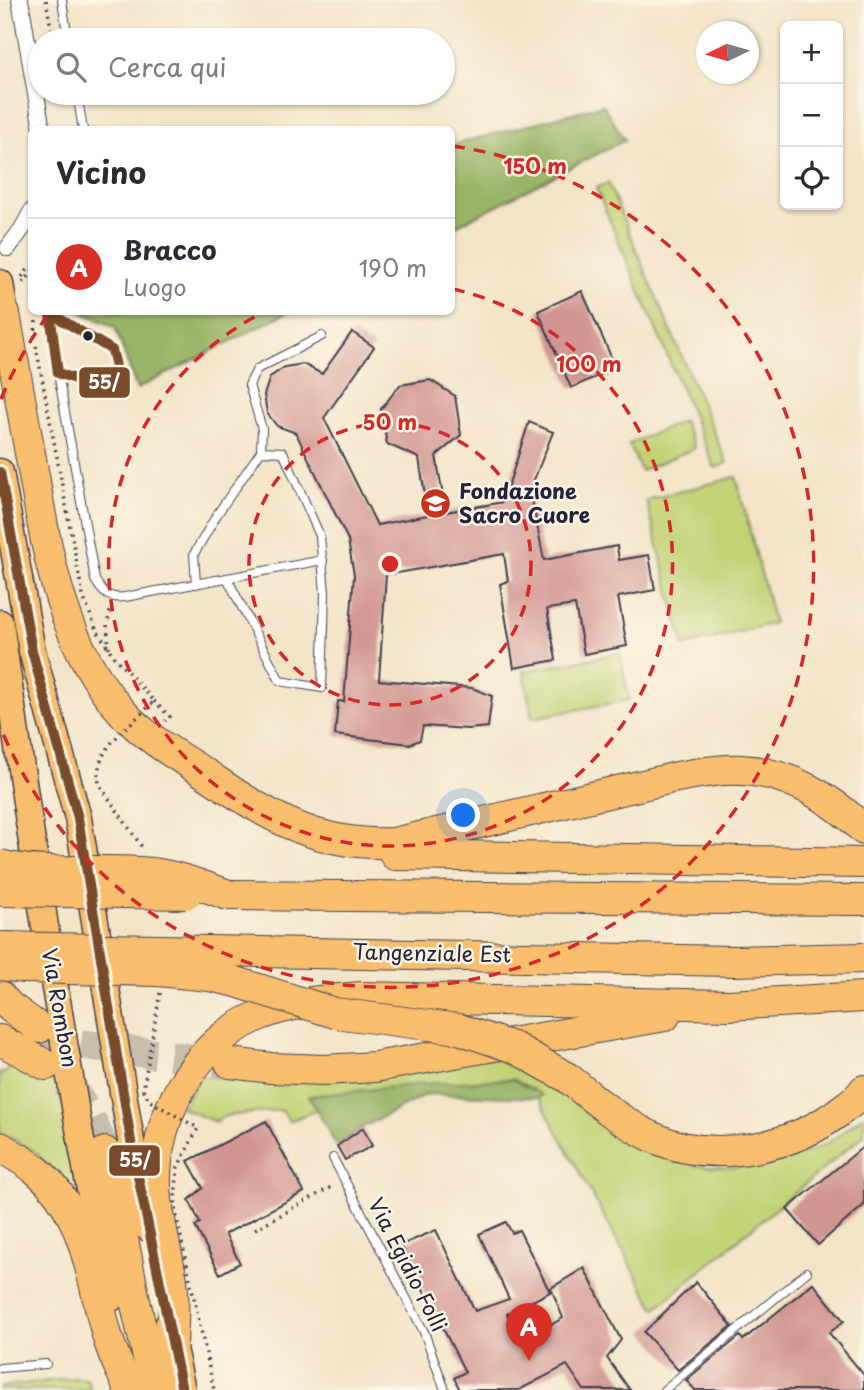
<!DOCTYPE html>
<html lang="it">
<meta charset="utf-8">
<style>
:root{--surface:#fff;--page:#f7f7f7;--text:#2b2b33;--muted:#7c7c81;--line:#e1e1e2;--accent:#d93025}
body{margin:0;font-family:"Playpen Sans",sans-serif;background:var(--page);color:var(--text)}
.controls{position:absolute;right:21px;top:21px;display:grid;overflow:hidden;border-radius:10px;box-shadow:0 2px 5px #0004}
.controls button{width:63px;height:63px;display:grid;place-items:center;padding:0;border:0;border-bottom:2px solid var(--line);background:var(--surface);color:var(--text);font:35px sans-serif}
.compass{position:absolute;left:696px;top:21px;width:63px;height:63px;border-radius:50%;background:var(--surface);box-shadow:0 2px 5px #0004;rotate:265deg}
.you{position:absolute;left:464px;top:816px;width:24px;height:24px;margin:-18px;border:5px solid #fff;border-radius:50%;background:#1a73e8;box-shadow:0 0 0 10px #1a73e833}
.badge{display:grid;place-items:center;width:46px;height:46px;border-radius:50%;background:var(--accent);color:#fff;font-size:23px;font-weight:700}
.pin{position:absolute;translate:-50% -58px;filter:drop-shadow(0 2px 4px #0008)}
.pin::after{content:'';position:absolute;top:37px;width:24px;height:21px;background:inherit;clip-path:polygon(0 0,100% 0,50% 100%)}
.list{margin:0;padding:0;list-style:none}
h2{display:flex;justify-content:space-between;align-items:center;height:91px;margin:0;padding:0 28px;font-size:30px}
h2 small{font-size:23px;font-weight:400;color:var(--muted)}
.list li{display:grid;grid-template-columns:46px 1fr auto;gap:21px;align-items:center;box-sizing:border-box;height:98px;padding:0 28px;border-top:2px solid var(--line)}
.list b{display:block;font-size:26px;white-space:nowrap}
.list p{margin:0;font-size:23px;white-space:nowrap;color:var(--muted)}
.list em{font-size:23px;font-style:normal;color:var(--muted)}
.icon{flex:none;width:38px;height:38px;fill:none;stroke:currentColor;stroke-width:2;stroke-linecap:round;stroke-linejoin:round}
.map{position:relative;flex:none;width:864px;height:1390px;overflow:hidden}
.search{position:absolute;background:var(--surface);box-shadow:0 2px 5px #0004;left:28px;top:28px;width:427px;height:77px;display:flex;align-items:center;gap:18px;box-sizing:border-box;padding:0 24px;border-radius:38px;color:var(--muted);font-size:26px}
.panel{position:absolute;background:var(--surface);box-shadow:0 2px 5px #0004;left:28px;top:126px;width:427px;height:189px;border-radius:10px}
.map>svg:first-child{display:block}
.green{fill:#c2d274;stroke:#727a58;stroke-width:2}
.forest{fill:#99b466;stroke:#5e6b50;stroke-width:2}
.building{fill:#d29692}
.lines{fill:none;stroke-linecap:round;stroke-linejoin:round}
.motorway-tunnel{stroke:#c9bdac;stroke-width:30;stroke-dasharray:30 15;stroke-linecap:butt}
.service-casing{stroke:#413f50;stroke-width:10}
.minor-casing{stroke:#413f50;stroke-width:18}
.primary-casing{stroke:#413f50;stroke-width:29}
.trunk-casing{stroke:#413f50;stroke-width:29}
.motorway-casing{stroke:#413f50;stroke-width:32}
.path{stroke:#413f50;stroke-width:3.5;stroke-dasharray:2 5;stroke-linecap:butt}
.service{stroke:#fff;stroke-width:8}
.minor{stroke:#fff;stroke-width:16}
.primary{stroke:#f9be6d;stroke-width:26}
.trunk{stroke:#f9be6d;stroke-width:26}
.motorway{stroke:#f9be6d;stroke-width:30}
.motorway-bridge-casing{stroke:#413f50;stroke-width:32;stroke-linecap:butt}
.path-bridge{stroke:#413f50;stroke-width:3.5;stroke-dasharray:2 5;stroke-linecap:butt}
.motorway-bridge{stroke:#f9be6d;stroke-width:30}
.bus-1-casing{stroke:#fcf5e5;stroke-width:16}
.bus-1{stroke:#7a4b2a;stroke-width:10}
.ring{fill:none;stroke:#d62828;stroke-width:3.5;stroke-dasharray:12 9}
.bus-dot{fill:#22223b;stroke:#fcf5e5;stroke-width:2.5}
.labels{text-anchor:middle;stroke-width:5;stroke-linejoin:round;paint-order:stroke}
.poi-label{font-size:21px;font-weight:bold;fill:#22223b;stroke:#fcf5e5;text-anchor:start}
.street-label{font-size:21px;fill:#22223b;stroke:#fcf5e5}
.centre{fill:#d62828;stroke:#fcf5e5;stroke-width:3.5}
.ring-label{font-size:21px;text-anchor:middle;font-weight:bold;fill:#d62828;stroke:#fcf5e5;stroke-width:5;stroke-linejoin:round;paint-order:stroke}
.line-badge{stroke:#fcf5e5;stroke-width:2.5}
.badge-label{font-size:19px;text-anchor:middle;font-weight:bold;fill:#fff}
</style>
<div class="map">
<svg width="864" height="1390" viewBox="0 0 864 1390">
<rect width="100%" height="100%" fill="#fcf5e5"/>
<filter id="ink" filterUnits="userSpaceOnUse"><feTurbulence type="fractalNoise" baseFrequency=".0143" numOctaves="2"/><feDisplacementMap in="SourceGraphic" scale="14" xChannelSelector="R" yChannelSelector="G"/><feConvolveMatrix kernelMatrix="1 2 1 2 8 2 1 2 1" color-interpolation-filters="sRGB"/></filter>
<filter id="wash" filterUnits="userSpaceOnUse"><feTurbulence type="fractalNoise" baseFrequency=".00686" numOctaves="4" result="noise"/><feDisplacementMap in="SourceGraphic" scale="28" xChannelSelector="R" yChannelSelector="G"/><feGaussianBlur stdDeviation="1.57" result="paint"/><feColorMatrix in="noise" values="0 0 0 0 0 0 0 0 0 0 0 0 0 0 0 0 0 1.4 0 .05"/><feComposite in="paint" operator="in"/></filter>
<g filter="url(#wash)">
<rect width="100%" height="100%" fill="#f3e4c8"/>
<g class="green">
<polygon points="608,183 727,463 715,468 596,188"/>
<polygon points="683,421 695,448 641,471 629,444"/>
<polygon points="736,477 774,623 684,646 646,500"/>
<polygon points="620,653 629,700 532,718 524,671"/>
<path d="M494 1057 517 1064 545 1080 619 1135 690 1160 692 1165C738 1172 788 1165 829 1142 841 1134 853 1124 864 1115V1135L655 1309 539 1098 541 1095 513 1079 310 1096 317 1110 289 1121 282 1110 225 1116 215 1122 182 1108 200 1076 222 1078 224 1075Z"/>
<polygon points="17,1060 55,1064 80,1198 33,1150 0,1132 0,1072 4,1074"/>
<polygon points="73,1378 87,1379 91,1390 0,1390 0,1387"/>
</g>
<g class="forest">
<polygon points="603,105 625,140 452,228 452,145"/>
<polygon points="81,312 288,312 137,389 115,327"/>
<polygon points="513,1079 542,1095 539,1098 427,1094 363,1127 336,1145 309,1096 423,1084"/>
</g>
<g id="blocks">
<g class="building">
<polygon points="582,291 616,368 571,388 538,311"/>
<polygon points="352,332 374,347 324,418 377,525 428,515 419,458 387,444 381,409 400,385 430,380 455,396 461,435 436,456 446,512 503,502 529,422 553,432 530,490 544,560 617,546 619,560 649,555 655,590 618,597 627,646 584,654 575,605 547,609 556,660 514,668 500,584 508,581 504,554 386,575 379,680 472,688 492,696 488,727 468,729 423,726 420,740 410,744 335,735 338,701 344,702 354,575 348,540 296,433 277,426 267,413 264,395 270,377 285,367 303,364 322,374"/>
<polygon points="266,1121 304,1192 225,1234 240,1263 220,1274 195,1226 200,1223 189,1200 203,1188 188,1161"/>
<polygon points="363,1128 372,1146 345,1160 337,1146"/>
<polygon points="864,1146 864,1205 818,1245 787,1209"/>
<polygon points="506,1222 512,1233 519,1230 550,1292 507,1314 520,1342 563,1318 551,1288 584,1268 621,1340 607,1358 630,1390 584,1390 567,1365 519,1390 460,1390 454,1378 465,1372 401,1245 436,1230 475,1311 509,1299 479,1234"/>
<polygon points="696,1282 732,1326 678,1370 644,1332"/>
<polygon points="813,1283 844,1321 829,1333 864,1375 864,1390 695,1390 686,1380 740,1336 743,1340"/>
</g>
</g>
</g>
<g filter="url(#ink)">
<use href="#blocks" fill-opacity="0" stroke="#413f50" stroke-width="2"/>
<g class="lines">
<g class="motorway-tunnel">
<polyline points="39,1028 80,1044 223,1063"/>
<path d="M66 1083C85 1104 95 1126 105 1152"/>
</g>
<defs>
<g id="service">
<polyline points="62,0 68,40"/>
<polyline points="77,93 83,130"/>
<path d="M50 312 58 373 95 580C103 594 109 599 125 597L323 560"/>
<path d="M50 313C64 321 103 339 112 350 126 367 108 388 89 386 78 384 67 377 58 373"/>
<polyline points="261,451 262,429 249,385 257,369 322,336"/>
<polyline points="196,584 194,554 218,513 261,451 283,452 320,536 325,593 322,688 280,681 227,578"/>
<polyline points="333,1158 424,1332 445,1390"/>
<polyline points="0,1368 46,1364"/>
<polyline points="664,1390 807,1272"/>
</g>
<g id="minor">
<polyline points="20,0 42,130"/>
<polyline points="8,248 22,229 32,211"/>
</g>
<g id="primary">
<polyline points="0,472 32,651 78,818 132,1147 148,1228"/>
<path d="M0 623C32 849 66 1074 111 1298"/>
<polyline points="168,1325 182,1390"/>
</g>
<polyline id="trunk" points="0,283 5,314"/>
<g id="motorway">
<path d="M5 314C14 366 24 418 33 470 48 558 62 646 124 714 151 743 186 760 218 782 275 821 322 846 393 843L677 777C699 773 719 769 741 770 788 772 832 798 864 830"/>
<polyline points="395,855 864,863"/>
<polyline points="228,895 864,900"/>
<polyline points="0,996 10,1007 39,1028"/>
<polyline points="0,1040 46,1065"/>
<polyline points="230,1063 271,1068 324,1070 375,1067 665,1016"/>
<path d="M568 1078C596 1101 623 1124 657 1139 716 1164 795 1148 844 1108 851 1103 859 1098 864 1090"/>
<path d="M0 1147C12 1154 25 1161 36 1170 86 1210 91 1279 107 1335 112 1354 122 1372 129 1390"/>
<polyline points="105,1152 109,1165 134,1296 155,1390"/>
<path d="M172 1344C173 1323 175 1302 172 1281 167 1249 157 1218 156 1186 154 1118 193 1045 256 1017 289 1002 326 1000 361 997L729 1005 864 997"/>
</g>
</defs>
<use href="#service" class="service-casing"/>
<use href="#minor" class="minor-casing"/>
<use href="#primary" class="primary-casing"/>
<use href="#trunk" class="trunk-casing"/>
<use href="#motorway" class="motorway-casing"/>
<g class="path">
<polyline points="46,0 51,28"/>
<polyline points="22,277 29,268 32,270"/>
<polyline points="23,283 32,272"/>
<polyline points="35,337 36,317"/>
<polyline points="109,648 107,625 111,607"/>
<polyline points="154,701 170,717 165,721"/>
<polyline points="255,1229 333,1186"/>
</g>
<use href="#service" class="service"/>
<use href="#minor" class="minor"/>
<use href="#primary" class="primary"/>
<use href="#trunk" class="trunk"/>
<use href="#motorway" class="motorway"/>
<defs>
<g id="motorway-bridge">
<path d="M0 865C48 877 102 867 151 873 178 876 203 886 228 895"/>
<polyline points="0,891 186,894"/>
<polyline points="0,947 733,961 864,958"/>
<polyline points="0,965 24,968 158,971 210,976 233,981 335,1013 459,1029 515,1048 568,1078"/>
</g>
</defs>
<use href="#motorway-bridge" class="motorway-bridge-casing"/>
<g class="path-bridge">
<path d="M36 346 83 596 96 629 114 657 154 701C133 725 92 747 99 784L144 850"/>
<polyline points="160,993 143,1090 150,1101 198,1128 178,1167 175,1198 177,1219 214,1390"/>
</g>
<use href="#motorway-bridge" class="motorway-bridge"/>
<defs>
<g id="bus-1">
<polygon points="50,313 112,350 116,366 106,382 92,385 58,373"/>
<polyline points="0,472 32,651 78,818 132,1147 182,1390"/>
</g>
</defs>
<use href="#bus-1" class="bus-1-casing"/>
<use href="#bus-1" class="bus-1"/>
</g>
</g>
<g class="ring">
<circle cx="390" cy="564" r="141"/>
<path d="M453 289A282 282 0 1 1 264 312"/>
<path d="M1 399A423 423 0 0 1 50 312M453 146A423 423 0 1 1 1 729"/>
</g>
<defs>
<symbol id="school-disc" viewBox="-11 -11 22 22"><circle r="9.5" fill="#c8321e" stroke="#fcf5e5"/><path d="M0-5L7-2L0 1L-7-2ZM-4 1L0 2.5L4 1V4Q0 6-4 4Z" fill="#fff"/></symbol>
</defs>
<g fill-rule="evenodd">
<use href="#school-disc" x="418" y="486" width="35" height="35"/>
</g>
<circle class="bus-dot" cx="88" cy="336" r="6"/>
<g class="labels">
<g class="poi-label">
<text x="459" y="499">Fondazione<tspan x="459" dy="24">Sacro Cuore</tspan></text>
</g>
<g class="street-label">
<text transform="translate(432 954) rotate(1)" y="7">Tangenziale Est</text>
<text transform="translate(59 1008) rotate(80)" y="7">Via Rombon</text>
<text transform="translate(407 1265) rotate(63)" y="7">Via Egidio Folli</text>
</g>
</g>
<circle cx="390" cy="564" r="10" class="centre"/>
<g class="ring-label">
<text x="535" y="174">150 m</text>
<text x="589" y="372">100 m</text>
<text x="390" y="430">50 m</text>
</g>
<g class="line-badge">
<rect x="78" y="366" width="53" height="33" rx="7" fill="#7a4b2a"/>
<rect x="108" y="1144" width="53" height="33" rx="7" fill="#7a4b2a"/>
</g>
<g class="badge-label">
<text x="104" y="389">55/</text>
<text x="135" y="1167">55/</text>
</g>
</svg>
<div class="controls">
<button>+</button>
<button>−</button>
<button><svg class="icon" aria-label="locate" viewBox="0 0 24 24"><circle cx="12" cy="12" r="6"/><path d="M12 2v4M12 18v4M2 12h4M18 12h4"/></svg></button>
</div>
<svg class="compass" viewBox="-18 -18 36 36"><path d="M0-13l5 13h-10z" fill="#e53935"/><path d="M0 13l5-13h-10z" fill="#7c7c81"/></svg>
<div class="you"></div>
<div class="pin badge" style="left:529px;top:1361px">A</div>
<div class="search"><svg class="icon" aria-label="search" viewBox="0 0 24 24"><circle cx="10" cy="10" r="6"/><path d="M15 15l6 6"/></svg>Cerca qui</div>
<section class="panel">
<h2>Vicino<small></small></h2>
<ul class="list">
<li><span class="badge">A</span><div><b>Bracco</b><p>Luogo</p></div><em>190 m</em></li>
</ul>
</section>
</div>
